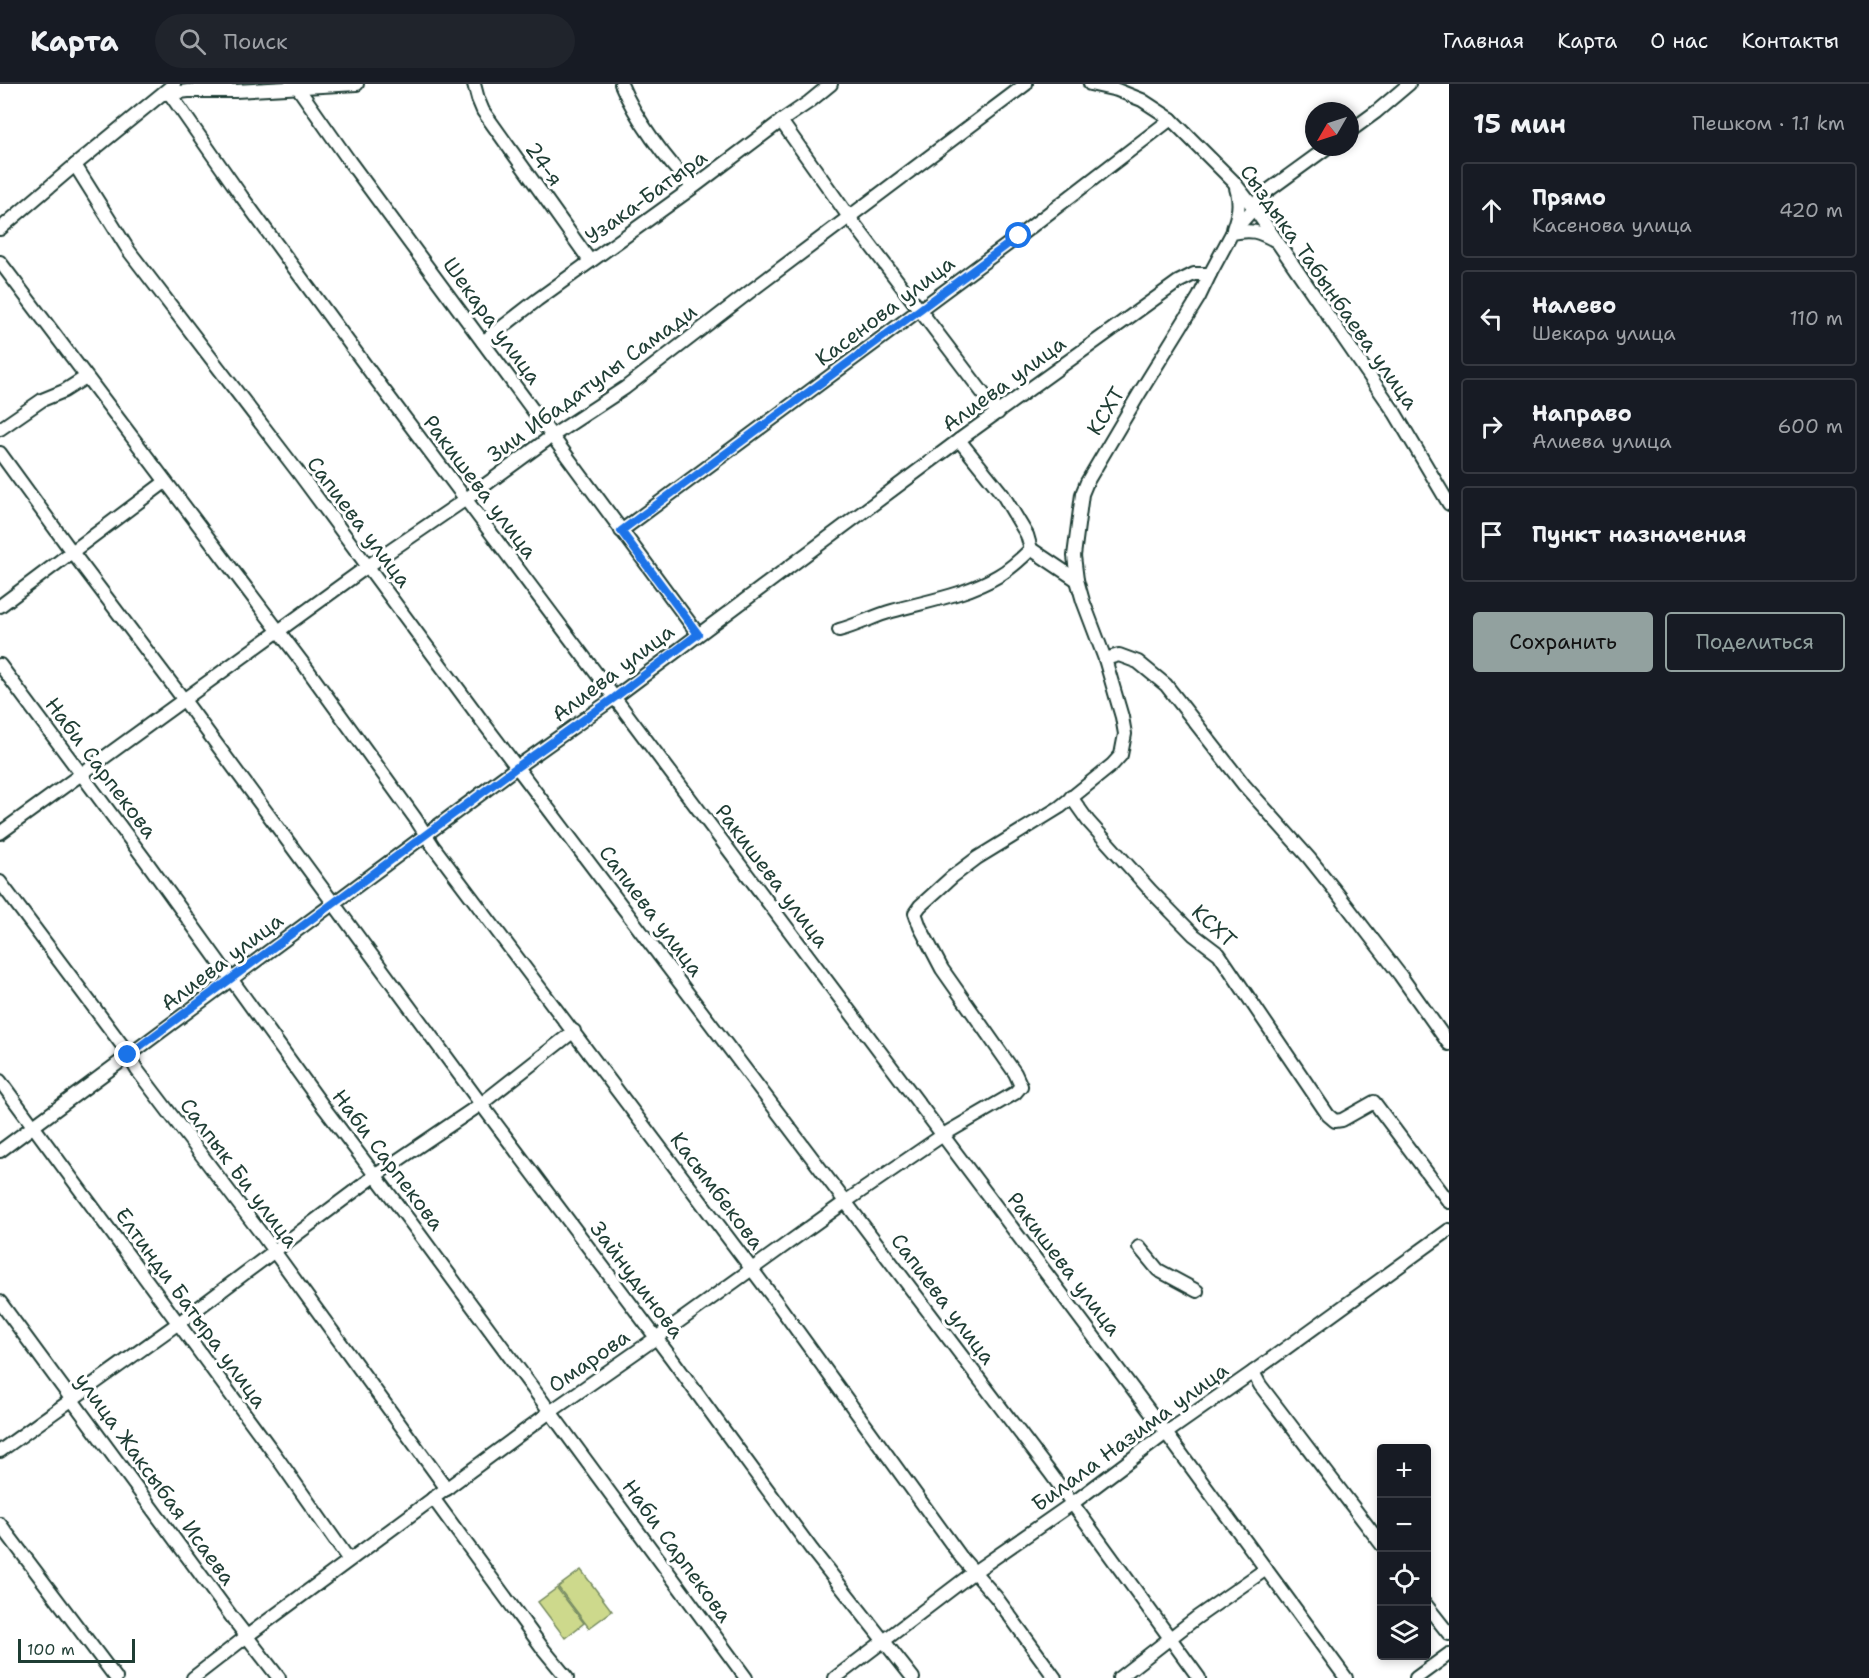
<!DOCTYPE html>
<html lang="ru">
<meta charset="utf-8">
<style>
:root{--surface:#171b24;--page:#20242c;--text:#f1f3f6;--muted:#9ea1a6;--line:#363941;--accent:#92a19f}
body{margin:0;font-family:"Shantell Sans",sans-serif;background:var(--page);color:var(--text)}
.controls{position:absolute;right:18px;bottom:18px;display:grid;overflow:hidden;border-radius:6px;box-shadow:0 3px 9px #0003}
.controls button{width:54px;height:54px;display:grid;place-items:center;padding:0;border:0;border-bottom:2px solid var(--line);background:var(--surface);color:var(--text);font:30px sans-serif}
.compass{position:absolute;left:1305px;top:18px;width:54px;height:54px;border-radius:50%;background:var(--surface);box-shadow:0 3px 9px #0003;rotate:231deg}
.scale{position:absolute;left:18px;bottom:15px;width:117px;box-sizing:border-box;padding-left:6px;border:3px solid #1f3d34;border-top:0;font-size:16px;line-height:21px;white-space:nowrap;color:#1f3d34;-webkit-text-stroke:4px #fff;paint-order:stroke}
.stop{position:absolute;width:18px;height:18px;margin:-14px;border:4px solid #1a73e8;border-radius:50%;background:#fff}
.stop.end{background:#1a73e8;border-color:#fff;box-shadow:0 2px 6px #0008}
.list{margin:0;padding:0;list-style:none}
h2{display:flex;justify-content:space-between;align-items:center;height:78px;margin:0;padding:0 24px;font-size:26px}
h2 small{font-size:20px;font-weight:400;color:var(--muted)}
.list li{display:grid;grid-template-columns:39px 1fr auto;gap:18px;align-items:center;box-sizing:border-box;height:96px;margin:0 12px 12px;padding:0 12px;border:2px solid var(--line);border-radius:6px}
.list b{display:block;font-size:22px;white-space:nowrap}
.list p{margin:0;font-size:20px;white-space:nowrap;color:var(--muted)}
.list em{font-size:20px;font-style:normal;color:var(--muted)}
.actions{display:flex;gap:12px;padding:18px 24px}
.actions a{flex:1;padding:14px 0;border:2px solid var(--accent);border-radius:6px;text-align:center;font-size:21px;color:var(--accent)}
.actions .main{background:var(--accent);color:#111}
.icon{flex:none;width:33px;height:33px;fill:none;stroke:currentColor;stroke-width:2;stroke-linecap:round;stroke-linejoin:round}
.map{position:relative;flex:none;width:1449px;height:1594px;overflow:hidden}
header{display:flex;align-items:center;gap:36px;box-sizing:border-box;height:84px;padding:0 30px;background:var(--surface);border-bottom:2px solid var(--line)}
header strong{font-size:28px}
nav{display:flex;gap:33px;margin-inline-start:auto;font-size:21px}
.search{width:420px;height:54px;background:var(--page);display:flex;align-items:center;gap:15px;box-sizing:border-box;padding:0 21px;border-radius:33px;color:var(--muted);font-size:22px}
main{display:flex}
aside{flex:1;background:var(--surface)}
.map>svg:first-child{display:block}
.garden{fill:#cdd98c;stroke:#768b60;stroke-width:1.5}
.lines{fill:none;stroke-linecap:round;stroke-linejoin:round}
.minor-casing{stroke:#1f3d34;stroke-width:16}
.minor{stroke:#fff;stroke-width:12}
.route{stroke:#1a73e8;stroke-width:8}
.labels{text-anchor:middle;stroke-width:6;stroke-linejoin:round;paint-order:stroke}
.street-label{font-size:21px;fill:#1f3d34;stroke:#fff}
</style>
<header>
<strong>Карта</strong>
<div class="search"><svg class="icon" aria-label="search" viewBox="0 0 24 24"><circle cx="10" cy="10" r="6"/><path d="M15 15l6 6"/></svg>Поиск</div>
<nav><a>Главная</a><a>Карта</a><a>О нас</a><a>Контакты</a></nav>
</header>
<main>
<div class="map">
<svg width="1449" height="1594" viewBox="0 0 1449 1594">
<rect width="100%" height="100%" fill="#fff"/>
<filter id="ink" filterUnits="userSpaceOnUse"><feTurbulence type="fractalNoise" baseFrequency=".0167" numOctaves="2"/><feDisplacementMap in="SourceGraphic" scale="12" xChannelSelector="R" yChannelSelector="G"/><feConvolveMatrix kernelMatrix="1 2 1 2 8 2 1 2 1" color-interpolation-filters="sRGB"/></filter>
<g filter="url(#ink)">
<g class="garden">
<polygon points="581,1486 612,1527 589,1544 558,1503"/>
<polygon points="557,1504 584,1539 565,1554 538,1518"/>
</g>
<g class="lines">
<defs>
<g id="minor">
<polyline points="474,0 478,15 483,27 590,177"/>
<path d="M621 0C635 34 667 78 693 103"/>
<polyline points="1090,0 1117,6 1142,16 1171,35 1233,97 1254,124 1395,329 1449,420"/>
<polyline points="298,4 350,78 698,550"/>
<polyline points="164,10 188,7 235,7 357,0"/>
<polyline points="170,10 242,113 374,293 1166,1349 1346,1594"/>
<polyline points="781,37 849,133 998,329"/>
<polyline points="1350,47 1376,28 1409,0"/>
<polyline points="75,81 129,167 298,388 482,637 1051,1390 1199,1594"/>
<polyline points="0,145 75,81 174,0"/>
<path d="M1233 145C1238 130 1241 120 1236 104"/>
<polyline points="1232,149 1254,124 1262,111 1328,63"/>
<polyline points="0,178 305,582 415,734 433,762 775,1216 961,1473 996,1513 1055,1594"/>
<polyline points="483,258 537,216 695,102 781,37 809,18 831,0"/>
<polyline points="0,345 42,316 64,307 86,293"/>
<polyline points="959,356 1003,411 1027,451 1031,465 1077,496"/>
<polyline points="0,369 72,468 184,616 481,1020 672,1275 723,1345 812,1466 913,1594"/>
<polyline points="621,447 1019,152 1171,35"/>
<polyline points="0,522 165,398"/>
<path d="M839 546C858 541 874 532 892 527 927 517 966 511 998 492 1010 485 1021 475 1031 465"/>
<polyline points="1105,575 1119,571 1138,578 1166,601 1244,701 1309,774 1337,809 1400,891 1449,960"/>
<polyline points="0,581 146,777 325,1025 412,1140 746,1594"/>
<polyline points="1071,713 1088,737 1151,807 1194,851 1219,870 1328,1031 1335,1037 1342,1036 1374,1018 1449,1118"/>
<polyline points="0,749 368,482 466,415 552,352 625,304 752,206 1026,0"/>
<polyline points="0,798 125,965 137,986 263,1152 447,1405"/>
<polyline points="0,997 276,1372 349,1476"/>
<path d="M0 1067 517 683 614 614 959 356 1178 198 1194 190H1210L1232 149C1252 145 1258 147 1276 157"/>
<polyline points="1139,1163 1158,1186 1197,1207"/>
<polyline points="0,1218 234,1536 279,1594"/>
<polyline points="1253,1288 1260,1301 1382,1461"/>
<polyline points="0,1367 177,1240 376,1091 481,1020 574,947"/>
<polyline points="433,1414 544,1566 567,1594"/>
<polyline points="0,1440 116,1594"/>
<polyline points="1426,1521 1449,1550"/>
<polyline points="193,1594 247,1552 550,1328 656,1254 845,1118 943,1051 1015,1009 1021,1002 1015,989 942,885 920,843 915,829 920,822 952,793 977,774 1060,723 1112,681 1121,671 1125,650 1122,633 1105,575 1083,517 1077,496 1074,472 1082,410 1087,398 1139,310 1199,213 1210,190"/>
<polyline points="835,1594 974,1488 1073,1419 1166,1349 1253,1288 1449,1146"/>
<polyline points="1119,1594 1196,1534 1266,1485"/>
<polyline points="1416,1594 1449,1570"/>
</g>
</defs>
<use href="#minor" class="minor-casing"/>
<use href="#minor" class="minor"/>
</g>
</g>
<g class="lines" filter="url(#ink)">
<polyline class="route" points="128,971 517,683 614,614 698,550 621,447 1019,152"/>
</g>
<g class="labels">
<g class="street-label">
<text transform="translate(544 80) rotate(55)" y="7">24-я</text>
<text transform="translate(646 113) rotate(-36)" y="7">Узака-Батыра</text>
<text transform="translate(1329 203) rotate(55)" y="7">Сыздыка Табынбаева улица</text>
<text transform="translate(885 227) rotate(-37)" y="7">Касенова улица</text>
<text transform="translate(492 237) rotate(54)" y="7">Шекара улица</text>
<text transform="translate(592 299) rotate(-36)" y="7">Зии Ибадатулы Самади</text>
<text transform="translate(1004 300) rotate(-36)" y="7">Алиева улица</text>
<text transform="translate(1106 327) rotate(-59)" y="7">КСХТ</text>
<text transform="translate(480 403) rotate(53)" y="7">Ракишева улица</text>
<text transform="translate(359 438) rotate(53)" y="7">Сапиева улица</text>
<text transform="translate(613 589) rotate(-37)" y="7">Алиева улица</text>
<text transform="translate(101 684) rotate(53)" y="7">Наби Сарпекова</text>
<text transform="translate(772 792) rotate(53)" y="7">Ракишева улица</text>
<text transform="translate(651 827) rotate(53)" y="7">Сапиева улица</text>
<text transform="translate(1214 842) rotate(43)" y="7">КСХТ</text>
<text transform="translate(222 878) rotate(-37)" y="7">Алиева улица</text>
<text transform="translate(388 1076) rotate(53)" y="7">Наби Сарпекова</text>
<text transform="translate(239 1089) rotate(53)" y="7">Салпык Би улица</text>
<text transform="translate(717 1107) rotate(53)" y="7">Касымбекова</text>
<text transform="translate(1064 1180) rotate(53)" y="7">Ракишева улица</text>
<text transform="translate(637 1196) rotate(53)" y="7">Зайнудинова</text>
<text transform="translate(943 1215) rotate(53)" y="7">Сапиева улица</text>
<text transform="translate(191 1224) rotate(54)" y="7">Елтинди Батыра улица</text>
<text transform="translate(589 1277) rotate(-35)" y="7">Омарова</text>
<text transform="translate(1130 1353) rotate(-36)" y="7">Билала Назима улица</text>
<text transform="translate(155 1395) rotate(54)" y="7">улица Жаксыбая Исаева</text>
<text transform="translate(677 1467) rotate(54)" y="7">Наби Сарпекова</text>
</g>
</g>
</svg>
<div class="controls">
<button>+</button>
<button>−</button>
<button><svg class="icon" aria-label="locate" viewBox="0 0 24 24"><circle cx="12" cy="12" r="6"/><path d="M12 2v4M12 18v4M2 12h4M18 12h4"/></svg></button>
<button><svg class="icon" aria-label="layers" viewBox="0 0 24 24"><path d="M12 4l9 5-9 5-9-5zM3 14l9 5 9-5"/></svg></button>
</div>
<svg class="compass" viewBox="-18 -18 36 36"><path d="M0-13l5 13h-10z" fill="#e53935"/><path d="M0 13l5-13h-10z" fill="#9ea1a6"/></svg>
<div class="scale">100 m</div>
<div class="stop" style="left:1019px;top:152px"></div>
<div class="stop end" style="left:128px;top:971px"></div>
</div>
<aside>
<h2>15 мин<small>Пешком · 1.1 km</small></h2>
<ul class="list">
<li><svg class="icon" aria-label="ahead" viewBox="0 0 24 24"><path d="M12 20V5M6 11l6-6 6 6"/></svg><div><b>Прямо</b><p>Касенова улица</p></div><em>420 m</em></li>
<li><svg class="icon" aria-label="left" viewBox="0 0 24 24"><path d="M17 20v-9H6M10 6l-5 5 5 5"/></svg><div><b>Налево</b><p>Шекара улица</p></div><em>110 m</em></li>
<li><svg class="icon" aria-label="right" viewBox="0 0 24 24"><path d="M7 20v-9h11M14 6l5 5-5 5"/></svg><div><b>Направо</b><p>Алиева улица</p></div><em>600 m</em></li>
<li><svg class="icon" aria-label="arrive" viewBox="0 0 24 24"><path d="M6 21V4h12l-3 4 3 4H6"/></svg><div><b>Пункт назначения</b></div></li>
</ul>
<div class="actions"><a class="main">Сохранить</a><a>Поделиться</a></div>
</aside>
</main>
